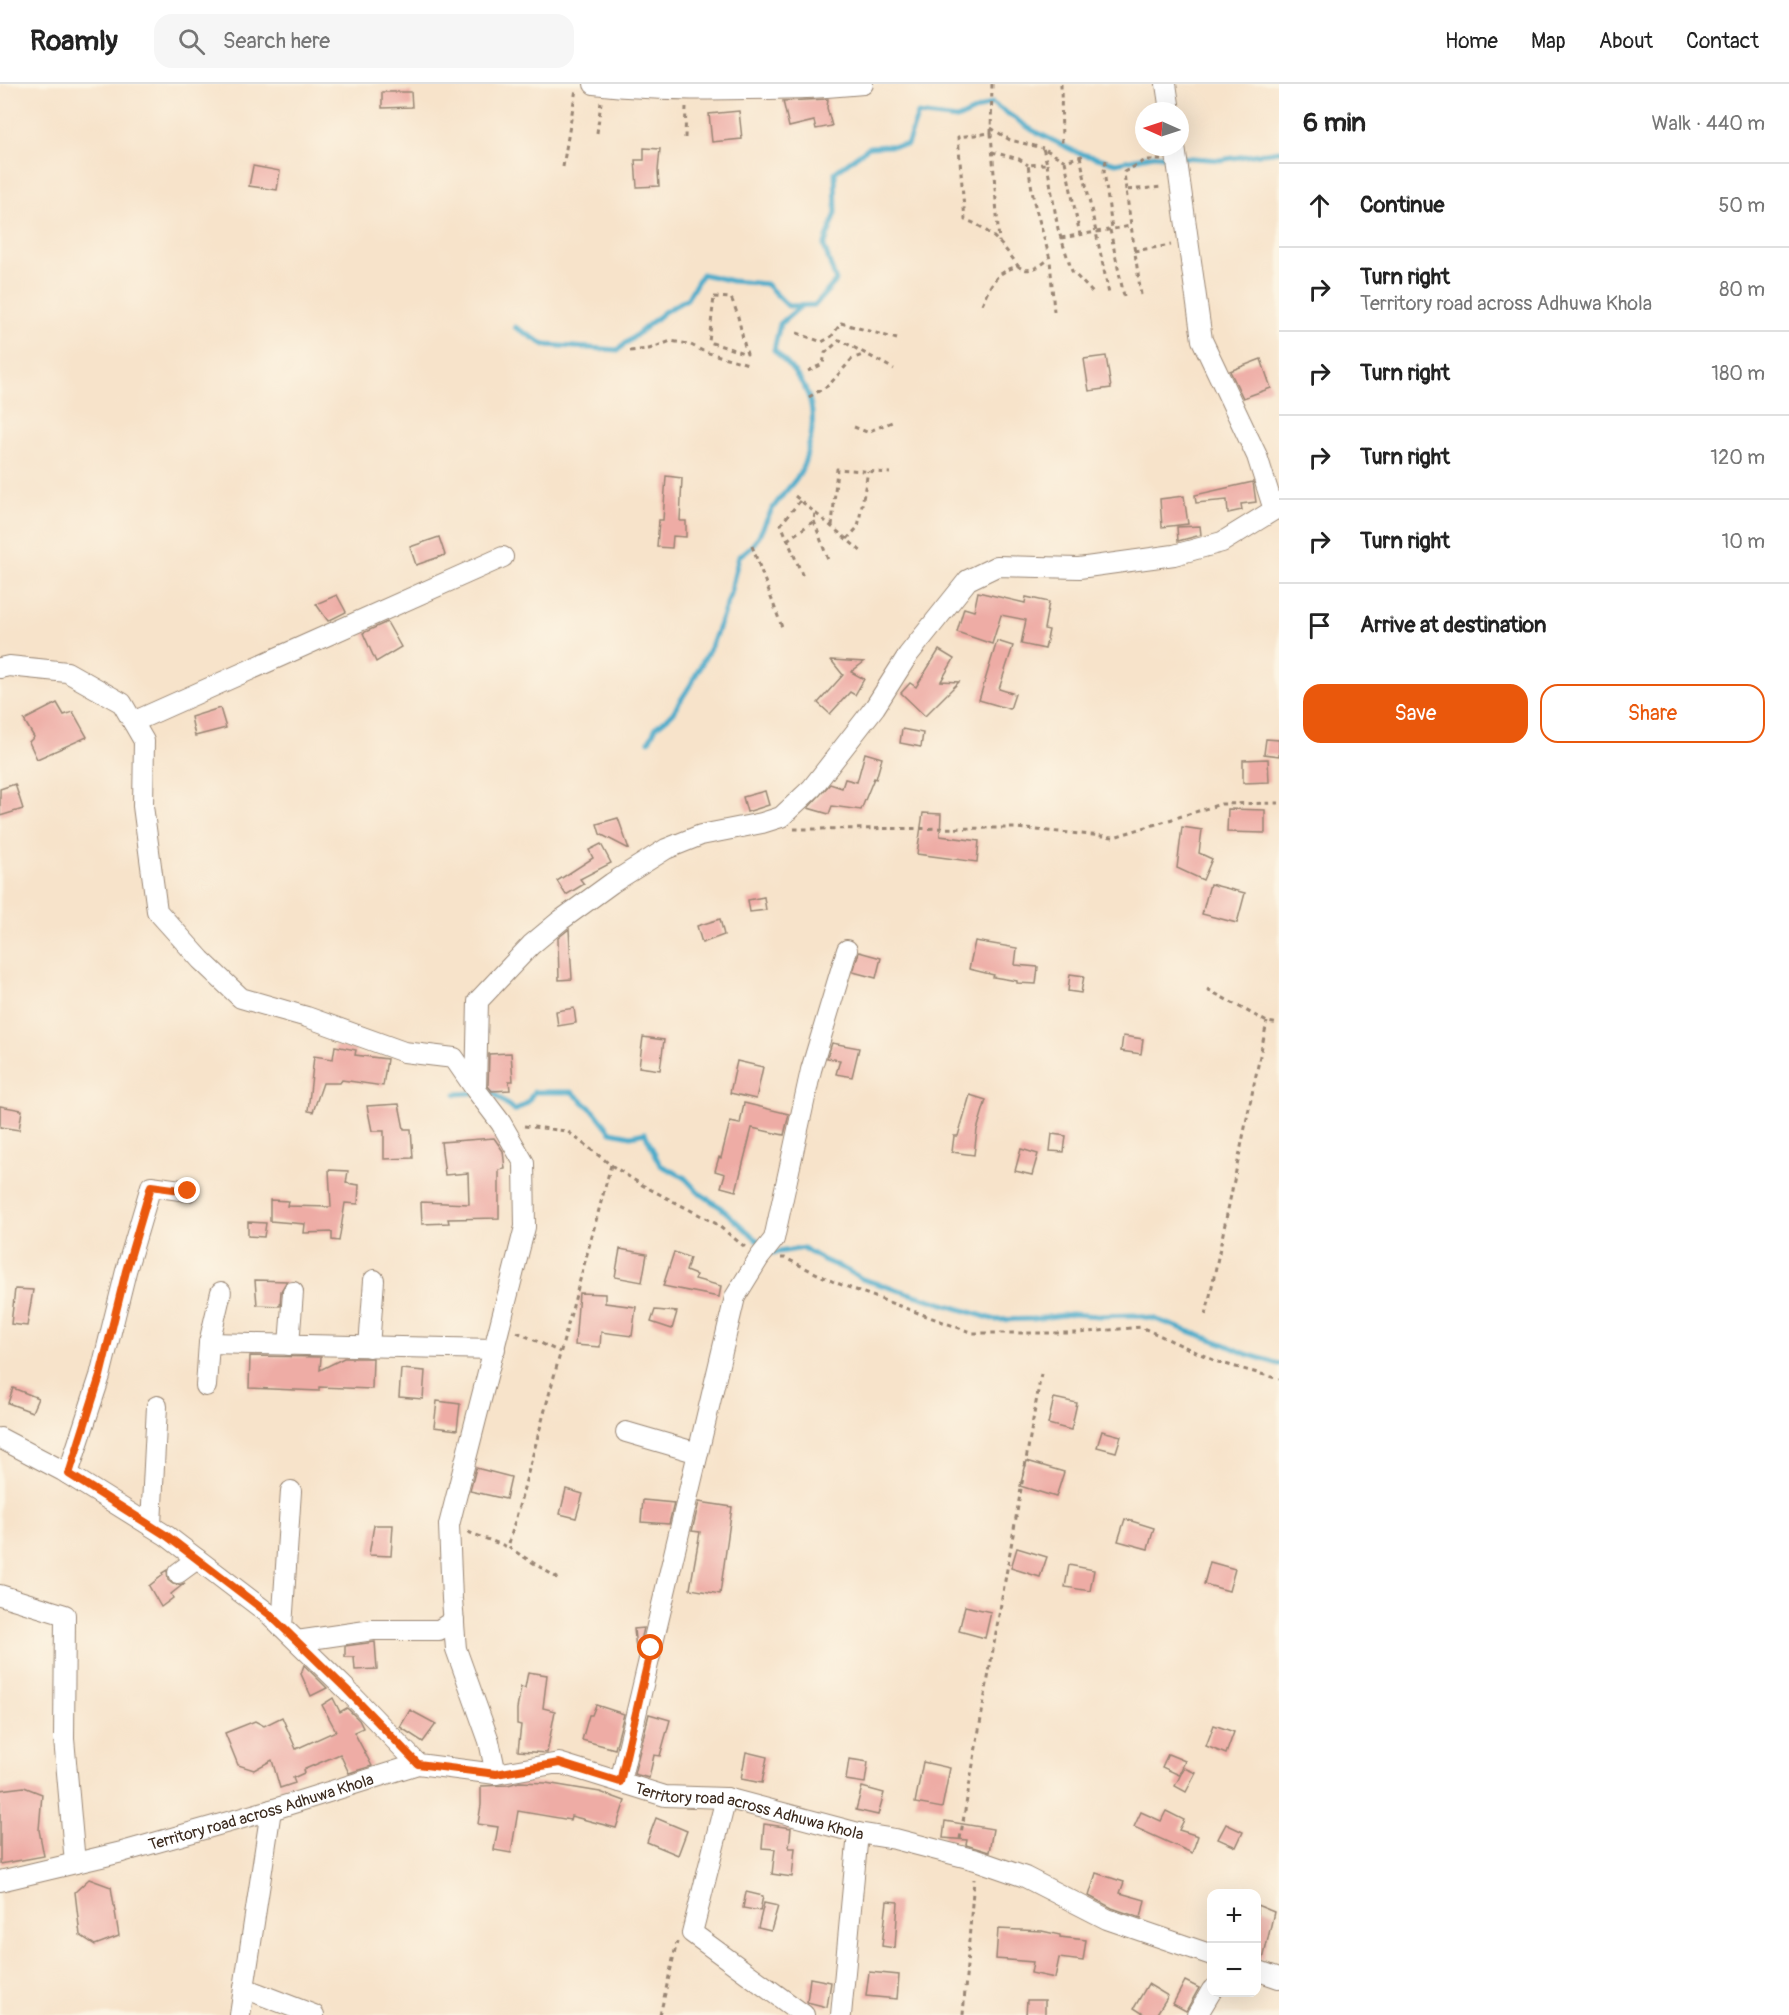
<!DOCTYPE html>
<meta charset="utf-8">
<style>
:root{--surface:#fff;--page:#f6f6f6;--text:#222;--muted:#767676;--line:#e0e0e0;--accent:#ea580c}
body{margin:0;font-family:Pangolin,sans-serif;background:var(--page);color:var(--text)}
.controls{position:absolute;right:18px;bottom:18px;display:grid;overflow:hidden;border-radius:12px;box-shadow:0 6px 24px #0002}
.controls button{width:54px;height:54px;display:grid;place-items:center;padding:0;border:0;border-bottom:2px solid var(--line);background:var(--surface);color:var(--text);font:30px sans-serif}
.compass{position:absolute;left:1135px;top:18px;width:54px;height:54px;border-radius:50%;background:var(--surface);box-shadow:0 6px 24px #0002;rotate:273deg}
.stop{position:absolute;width:18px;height:18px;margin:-14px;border:4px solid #ea580c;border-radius:50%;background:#fff}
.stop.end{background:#ea580c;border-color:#fff;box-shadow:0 2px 6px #0008}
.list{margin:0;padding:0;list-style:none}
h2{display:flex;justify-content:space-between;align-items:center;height:78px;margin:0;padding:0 24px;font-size:26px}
h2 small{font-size:20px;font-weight:400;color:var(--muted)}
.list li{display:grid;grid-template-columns:39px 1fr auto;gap:18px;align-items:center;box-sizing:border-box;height:84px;padding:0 24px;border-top:2px solid var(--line)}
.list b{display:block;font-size:22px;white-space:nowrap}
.list p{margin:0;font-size:20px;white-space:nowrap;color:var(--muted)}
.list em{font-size:20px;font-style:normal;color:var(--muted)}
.actions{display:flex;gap:12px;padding:18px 24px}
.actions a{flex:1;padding:14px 0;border:2px solid var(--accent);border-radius:18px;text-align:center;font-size:21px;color:var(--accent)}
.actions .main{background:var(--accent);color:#fff}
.icon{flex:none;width:33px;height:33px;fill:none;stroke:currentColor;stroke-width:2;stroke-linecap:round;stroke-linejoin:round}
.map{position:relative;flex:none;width:1279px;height:1931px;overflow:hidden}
header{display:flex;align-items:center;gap:36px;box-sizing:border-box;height:84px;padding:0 30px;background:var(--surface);border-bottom:2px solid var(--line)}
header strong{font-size:28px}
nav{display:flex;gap:33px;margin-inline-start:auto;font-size:21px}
.search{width:420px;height:54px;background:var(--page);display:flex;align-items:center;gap:15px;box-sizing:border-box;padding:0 21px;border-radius:18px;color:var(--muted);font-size:22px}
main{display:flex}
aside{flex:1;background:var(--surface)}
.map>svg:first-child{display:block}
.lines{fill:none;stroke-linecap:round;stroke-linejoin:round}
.stream{stroke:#4babca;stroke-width:5}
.building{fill:#eeaca5}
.minor-casing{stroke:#998674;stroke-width:22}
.path{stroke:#998674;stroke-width:3;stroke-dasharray:4.5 4.5;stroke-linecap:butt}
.minor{stroke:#fff;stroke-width:20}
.route{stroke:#ea580c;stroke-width:8}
.labels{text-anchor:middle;stroke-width:6;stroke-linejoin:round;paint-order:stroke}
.street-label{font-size:16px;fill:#3b2a1e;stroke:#fcf5e5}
</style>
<header>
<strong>Roamly</strong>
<div class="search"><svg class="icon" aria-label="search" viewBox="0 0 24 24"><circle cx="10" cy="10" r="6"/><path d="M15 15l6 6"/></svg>Search here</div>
<nav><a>Home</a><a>Map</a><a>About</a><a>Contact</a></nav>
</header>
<main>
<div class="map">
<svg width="1279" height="1931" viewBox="0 0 1279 1931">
<rect width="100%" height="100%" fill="#fcf5e5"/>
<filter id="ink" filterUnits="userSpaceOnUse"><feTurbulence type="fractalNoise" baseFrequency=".0167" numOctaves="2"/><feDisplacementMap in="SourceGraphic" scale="12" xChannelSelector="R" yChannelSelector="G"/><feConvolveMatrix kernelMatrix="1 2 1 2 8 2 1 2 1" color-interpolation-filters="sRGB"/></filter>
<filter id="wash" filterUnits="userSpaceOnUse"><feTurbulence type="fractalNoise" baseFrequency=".008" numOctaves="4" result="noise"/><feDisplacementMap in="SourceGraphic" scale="24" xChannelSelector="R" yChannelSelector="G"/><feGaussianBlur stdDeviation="1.35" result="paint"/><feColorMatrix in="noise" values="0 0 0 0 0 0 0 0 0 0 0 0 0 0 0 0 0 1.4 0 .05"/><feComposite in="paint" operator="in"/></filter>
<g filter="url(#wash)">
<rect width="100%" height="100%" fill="#f7e3ca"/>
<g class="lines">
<g class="stream">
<polyline points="1181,73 1220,76 1279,67"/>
<polyline points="515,243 545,261 618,266 664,228 687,215 702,190 732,197 766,200 788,222 815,221 836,197 824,162 836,129 835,88 869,63 907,61 918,30 957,35 992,19 1032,46 1078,69 1116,79 1154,71 1172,73"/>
<path d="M649 657 656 643 672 630 691 600 713 558 729 514 739 472C761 458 761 444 773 424 781 412 791 402 799 391 804 384 806 373 808 365 821 319 805 297 774 266L780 240 801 222"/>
<polyline points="485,1008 492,1008 515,1027 527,1019 534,1008 572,1008 595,1028 611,1048 631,1052 645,1049 660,1081 684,1093 698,1108 720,1123 763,1161"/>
<polyline points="456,1010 473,1009"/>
<path d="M770 1167 772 1169 804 1164C822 1179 842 1181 862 1195L996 1236 1033 1235 1071 1230 1099 1232 1134 1231 1155 1235 1224 1260 1246 1270 1279 1280"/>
</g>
</g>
<g id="blocks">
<g class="building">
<polygon points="382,8 411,8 412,23 382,24"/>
<polygon points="828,15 827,24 832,42 816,45 814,37 789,43 783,17"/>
<polygon points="739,27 742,55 712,58 709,30"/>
<polygon points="644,64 660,65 658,87 659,102 637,103 635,76 644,76"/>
<polygon points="253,82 280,87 277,106 249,102"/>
<polygon points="1106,272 1111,304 1089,307 1084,275"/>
<polygon points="1261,275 1271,304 1243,314 1230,287"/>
<polygon points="666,392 682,394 680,437 686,437 686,453 673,452 672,464 657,463 659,436 663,436"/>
<polygon points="1253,398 1256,418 1241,420 1242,426 1228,429 1227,416 1196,419 1195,411"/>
<polygon points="1184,412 1188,440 1162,443 1160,415"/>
<polygon points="1200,442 1201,451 1178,457 1177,443"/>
<polygon points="439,453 445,471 416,481 410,463"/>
<polygon points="978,508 1025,519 1026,513 1049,518 1044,545 1049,546 1045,565 1021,560 1026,536 1001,531 992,560 957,548 964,524 974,527"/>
<polygon points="337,511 346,528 328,537 316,520"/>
<polygon points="387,538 401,563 376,578 363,549"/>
<polygon points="997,557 1013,562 999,605 1015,610 1010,625 979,616"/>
<polygon points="939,566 954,575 941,597 959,598 925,632 901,609 910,599 916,603"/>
<polygon points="831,576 864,578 851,588 864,595 855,611 850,608 830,630 818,619 843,591"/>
<polygon points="57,619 64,631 73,628 87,653 37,675 29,658 34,653 24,636"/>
<polygon points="220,624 226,644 195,652 191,633"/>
<polygon points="902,645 923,649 921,663 900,659"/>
<polygon points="1266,655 1279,656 1279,672 1264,670"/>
<polygon points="865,669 882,674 876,695 874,694 861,726 832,722 829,730 808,724 830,700 842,704 845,695 857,698"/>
<polygon points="1268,675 1269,698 1243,699 1243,676"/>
<polygon points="15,700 23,725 0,732 0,705"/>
<polygon points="765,707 769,721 747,728 743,713"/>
<polygon points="1228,725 1265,726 1265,749 1227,748"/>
<polygon points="923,729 941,730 940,752 979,757 977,778 917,770"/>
<polygon points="618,734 629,765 600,750 597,740"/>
<polygon points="1182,743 1202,746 1199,769 1212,775 1203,796 1177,784"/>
<polygon points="601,760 611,779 580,795 584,800 566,811 557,797 593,774 589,766"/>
<polygon points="1210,800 1245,809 1237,839 1202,830"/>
<polygon points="764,813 766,826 750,828 748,816"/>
<polygon points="720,835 724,851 702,859 697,842"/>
<polygon points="569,845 572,895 559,896 558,854"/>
<polygon points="975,857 1017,864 1015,881 1038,883 1036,900 1017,899 1017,897 993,893 994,891 969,885"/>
<polygon points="859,868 881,874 876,894 853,888"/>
<polygon points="1070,890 1084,892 1081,909 1068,907"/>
<polygon points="574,924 576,939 558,942 556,927"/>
<polygon points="1123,952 1143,955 1141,970 1121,967"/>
<polygon points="643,953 664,956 660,986 639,983"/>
<polygon points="832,959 859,964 852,993 836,990 840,976 827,974"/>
<polygon points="335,962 356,966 355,971 387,975 383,1002 342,996 340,999 323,999 313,1028 308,1027 314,972 333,975"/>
<polygon points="511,969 513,997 509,997 510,1006 492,1007 488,1002 489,970"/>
<polygon points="737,977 763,983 756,1015 730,1009"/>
<polygon points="970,1011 986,1016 977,1046 974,1071 952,1068 954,1052 958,1052"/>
<polygon points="744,1019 789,1030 784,1051 752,1044 736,1107 721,1103 725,1090 715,1087 719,1073 721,1074 730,1038 740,1040"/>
<polygon points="399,1020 404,1045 411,1045 413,1074 384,1075 384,1047 372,1047 367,1022"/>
<polygon points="0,1022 22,1026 19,1046 0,1043"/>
<polygon points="1052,1050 1066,1052 1064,1068 1050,1067"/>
<polygon points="494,1054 503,1067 505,1085 499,1086 499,1134 448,1135 449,1139 422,1140 421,1118 469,1120 468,1089 445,1091 441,1058"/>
<polygon points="1021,1065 1038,1070 1032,1091 1015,1087"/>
<polygon points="329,1086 348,1087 346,1099 359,1101 358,1120 345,1119 339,1157 332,1156 332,1148 304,1149 305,1140 270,1137 270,1116 288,1117 287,1122 331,1123"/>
<polygon points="248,1138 266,1139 264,1153 248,1152"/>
<polygon points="620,1165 647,1170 642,1198 615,1193"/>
<polygon points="674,1168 690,1174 686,1187 696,1191 695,1195 721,1202 719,1213 663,1202"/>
<polygon points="255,1196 287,1197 281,1207 280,1222 257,1221"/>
<polygon points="15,1205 33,1206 27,1242 11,1240"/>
<polygon points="579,1209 605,1210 605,1219 636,1223 632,1252 601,1248 600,1263 575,1261"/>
<polygon points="655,1226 677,1228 672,1245 651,1238"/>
<polygon points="250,1272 321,1273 320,1286 344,1274 373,1274 372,1305 319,1303 319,1307 249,1304"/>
<polygon points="401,1285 425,1287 423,1315 399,1313"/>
<polygon points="13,1304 38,1314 32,1328 8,1319"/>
<polygon points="1054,1314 1077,1319 1071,1346 1048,1340"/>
<polygon points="437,1317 460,1320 457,1346 434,1343"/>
<polygon points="1102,1347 1121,1352 1116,1368 1097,1363"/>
<polygon points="1027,1377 1064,1388 1056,1413 1020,1402"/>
<polygon points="476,1384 511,1393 506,1415 470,1407"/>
<polygon points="566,1405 583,1410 576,1434 560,1430"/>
<polygon points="643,1416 674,1419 669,1440 641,1438"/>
<polygon points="699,1418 732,1423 720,1510 690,1505 700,1448 692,1447"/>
<polygon points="1125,1435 1154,1444 1148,1465 1118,1457"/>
<polygon points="374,1441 393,1441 391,1472 369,1471"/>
<polygon points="1017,1464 1047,1473 1040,1493 1011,1484"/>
<polygon points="1210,1478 1235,1485 1229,1507 1204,1500"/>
<polygon points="1069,1481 1094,1486 1090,1507 1065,1503"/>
<polygon points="167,1486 168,1496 173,1500 179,1501 185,1499 171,1510 173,1514 161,1523 149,1502 163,1491 162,1489"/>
<polygon points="965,1522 991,1528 985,1554 959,1547"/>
<polygon points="644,1544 639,1565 636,1565 634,1545"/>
<polygon points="375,1558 377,1585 355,1586 354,1573 345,1573 345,1562"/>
<polygon points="304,1581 327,1604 311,1612 301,1590"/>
<polygon points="528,1588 547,1591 543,1624 555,1627 547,1669 518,1667 521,1641 517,1640 517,1625 521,1603 525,1604"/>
<polygon points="333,1614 340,1628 347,1624 359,1636 363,1644 354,1648 372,1682 349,1689 340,1670 303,1686 304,1689 293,1694 295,1699 280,1704 272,1676 254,1686 238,1681 225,1649 255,1637 264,1642 282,1633 296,1665 336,1647 322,1621"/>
<polygon points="596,1621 624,1630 615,1665 582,1656 589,1631 592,1631"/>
<polygon points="410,1626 436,1640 423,1658 400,1643"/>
<polygon points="649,1630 670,1636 660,1672 654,1671 649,1694 634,1690"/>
<polygon points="1214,1641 1234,1648 1226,1670 1206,1662"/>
<polygon points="746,1668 767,1673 762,1699 741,1695"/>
<polygon points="1168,1670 1185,1677 1179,1691 1162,1683"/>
<polygon points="849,1675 868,1678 865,1699 846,1696"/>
<polygon points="923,1678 950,1684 942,1724 915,1719"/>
<polygon points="1184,1684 1196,1689 1186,1708 1175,1702"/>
<polygon points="519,1698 546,1699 600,1708 625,1717 616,1744 571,1732 570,1736 518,1727 511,1769 494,1766 498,1743 478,1740 481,1721 481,1702 508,1701"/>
<polygon points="24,1703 42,1710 39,1746 44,1772 0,1780 0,1706"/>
<polygon points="862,1703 884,1709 878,1731 856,1726"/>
<polygon points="1166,1727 1184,1736 1179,1746 1198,1752 1192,1769 1134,1743 1141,1728 1161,1737"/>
<polygon points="656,1734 687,1747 678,1771 647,1758"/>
<polygon points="945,1737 993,1745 989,1768 966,1761 967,1756 943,1754"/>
<polygon points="764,1740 791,1744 789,1764 795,1764 792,1793 772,1790 775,1765 762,1764"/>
<polygon points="1226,1740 1243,1748 1236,1763 1218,1755"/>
<polygon points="1096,1789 1124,1798 1120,1809 1145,1816 1141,1834 1112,1824 1089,1812"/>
<polygon points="89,1795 111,1803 119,1852 95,1861 80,1851 75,1808"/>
<polygon points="746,1808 763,1812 760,1827 743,1824"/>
<polygon points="887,1817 898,1818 895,1864 882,1862"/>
<polygon points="764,1819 778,1822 771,1847 758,1844"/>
<polygon points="1257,1821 1274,1828 1263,1876 1257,1874"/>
<polygon points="998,1845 1042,1847 1060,1851 1060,1853 1086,1856 1083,1877 1059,1874 1055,1894 1031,1889 1033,1878 996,1875"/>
<polygon points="869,1888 899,1891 897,1915 866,1912"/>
<polygon points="810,1894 831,1898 827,1923 807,1918"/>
<polygon points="1185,1897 1199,1904 1186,1927 1173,1920"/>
<polygon points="1148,1900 1168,1912 1156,1931 1145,1931 1134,1924"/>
<polygon points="1027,1916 1045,1916 1045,1931 1026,1931"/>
</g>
</g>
</g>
<g filter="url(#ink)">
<use href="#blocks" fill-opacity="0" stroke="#998674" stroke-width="1.5"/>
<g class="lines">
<defs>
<g id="minor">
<path d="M594 0C645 6 696 6 747 5 786 5 824 4 863 0"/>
<polyline points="1166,0 1170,27"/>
<polyline points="1175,63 1202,256 1257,372 1274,426 1279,424"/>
<polyline points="0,584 9,582 67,588 122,619 144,657 143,722 157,827 201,876 241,914 307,933 404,968 454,974 476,1006"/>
<polyline points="133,638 503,473"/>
<polyline points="209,1259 221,1208"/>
<polyline points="289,1261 293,1208"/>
<polyline points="369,1263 374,1196"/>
<polyline points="206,1302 209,1259 495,1265"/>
<polyline points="626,1348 698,1369"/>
<polyline points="0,1354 63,1387 167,1452 269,1530 346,1605 418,1680"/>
<polyline points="68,1390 100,1292 126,1187 151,1102 188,1107"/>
<polyline points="151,1441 157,1322"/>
<polyline points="178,1489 197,1475"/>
<polyline points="0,1511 65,1531 64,1655 75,1779"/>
<polyline points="282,1543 291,1407"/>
<polyline points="297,1557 373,1546 439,1546 454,1536"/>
<polyline points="496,1690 489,1657 456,1565 452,1515 449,1441 525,1143 524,1079 501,1039 476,1006 478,917 531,861 561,836 612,799 666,765 701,751 762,739 781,733 812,704 875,623 908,571 968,496 997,482 1079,484 1174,471 1222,458 1274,426"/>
<polyline points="620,1698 735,1213 759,1174 774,1155 811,986 847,866"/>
<polyline points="726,1714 692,1849 804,1931"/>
<path id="s1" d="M0 1797 122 1768 271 1726 418 1680 496 1690 559 1679 665 1712 726 1714 858 1749 895 1755 976 1776 1025 1793 1107 1835 1212 1871"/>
<polyline points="1256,1886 1279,1894"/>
<polyline points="244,1904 314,1931"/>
<polyline points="240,1931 271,1726"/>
<polyline points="841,1931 858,1749"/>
<polyline points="1197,1931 1212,1906"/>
</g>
</defs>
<use href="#minor" class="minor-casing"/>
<g class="path">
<path d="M992 0 991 49 958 53 965 136C986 141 1006 164 1018 182"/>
<polyline points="1061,0 1062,61"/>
<polyline points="991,44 1010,56 1043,64"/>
<polyline points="597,49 601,18"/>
<polyline points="991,49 999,158"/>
<polyline points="685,54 686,23"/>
<polyline points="992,68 1019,75 1028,81"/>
<polyline points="1080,72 1109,210"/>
<polyline points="1106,76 1104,87 1112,145"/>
<polyline points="1065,77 1080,151"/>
<polyline points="1047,80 1058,145 1072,187 1094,210"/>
<polyline points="563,83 576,5"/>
<polyline points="1126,106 1124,88 1146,76 1161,76"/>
<polyline points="1110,146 1124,212"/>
<polyline points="1061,154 1131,142"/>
<polyline points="1134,167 1171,161"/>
<polyline points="1141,211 1126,106 1163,103"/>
<path d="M714 213 731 214C740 232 741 251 747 270L709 258Z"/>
<path d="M982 220C992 198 995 189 1018 182 1028 191 1040 182 1049 175"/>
<polyline points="1054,228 1050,175 1034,118 1028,81 1047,80 1043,64 1065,77 1085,71"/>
<polyline points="797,249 822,258 832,252 841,239 897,255"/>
<polyline points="630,267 649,265 671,257 689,260 705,268 748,280"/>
<polyline points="808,287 823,280 825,269 840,256 894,285"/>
<polyline points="809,313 829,301 852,275 865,270"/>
<polyline points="854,343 867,348 892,338"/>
<polyline points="795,412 862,468"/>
<polyline points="800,417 781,440 803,493"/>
<polyline points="814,437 828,476"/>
<polyline points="832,442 837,385 890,389"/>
<polyline points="847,455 858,443 868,387"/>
<polyline points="787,456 814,437 815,428"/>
<polyline points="752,462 783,546"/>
<polyline points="794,745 1015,744 1114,753 1221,720 1279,719"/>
<polyline points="1207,905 1267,938 1279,940"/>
<polyline points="524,1042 567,1047 611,1081 508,1463 559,1495"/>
<polyline points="611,1081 642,1101 715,1139 745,1163"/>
<polyline points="781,1174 785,1174 834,1198 973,1249 1078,1249 1141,1243 1218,1278 1279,1295"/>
<polyline points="1206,1231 1267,938"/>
<polyline points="517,1248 560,1268"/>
<polyline points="468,1448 508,1463"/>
<polyline points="960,1755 1041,1290"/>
<polyline points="660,1931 677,1858"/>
<polyline points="963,1931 974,1795"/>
</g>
<use href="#minor" class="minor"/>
</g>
</g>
<g class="lines" filter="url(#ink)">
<polyline class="route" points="188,1107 151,1102 126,1187 100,1292 69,1390 167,1452 269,1530 346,1605 418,1680 496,1690 559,1679 620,1698 651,1564"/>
</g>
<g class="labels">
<g class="street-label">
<text dy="6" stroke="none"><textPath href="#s1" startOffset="774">Territory road across Adhuwa Khola</textPath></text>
<text dy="6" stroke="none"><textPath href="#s1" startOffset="270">Territory road across Adhuwa Khola</textPath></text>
</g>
</g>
</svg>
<div class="controls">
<button>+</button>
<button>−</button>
</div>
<svg class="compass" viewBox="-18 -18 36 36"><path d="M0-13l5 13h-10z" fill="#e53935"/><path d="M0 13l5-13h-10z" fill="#767676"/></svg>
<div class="stop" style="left:651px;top:1564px"></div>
<div class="stop end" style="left:188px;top:1107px"></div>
</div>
<aside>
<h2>6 min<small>Walk · 440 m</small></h2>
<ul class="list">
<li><svg class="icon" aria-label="ahead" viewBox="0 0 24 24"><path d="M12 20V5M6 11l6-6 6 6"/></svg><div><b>Continue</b></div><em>50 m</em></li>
<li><svg class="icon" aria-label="right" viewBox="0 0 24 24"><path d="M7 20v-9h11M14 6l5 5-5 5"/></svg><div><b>Turn right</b><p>Territory road across Adhuwa Khola</p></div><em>80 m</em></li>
<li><svg class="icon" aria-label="right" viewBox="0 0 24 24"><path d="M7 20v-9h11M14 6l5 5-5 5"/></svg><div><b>Turn right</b></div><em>180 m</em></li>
<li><svg class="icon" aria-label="right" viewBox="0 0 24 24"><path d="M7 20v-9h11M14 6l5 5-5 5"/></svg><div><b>Turn right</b></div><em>120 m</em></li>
<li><svg class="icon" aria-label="right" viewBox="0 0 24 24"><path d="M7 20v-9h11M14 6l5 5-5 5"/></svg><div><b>Turn right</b></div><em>10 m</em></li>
<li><svg class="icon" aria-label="arrive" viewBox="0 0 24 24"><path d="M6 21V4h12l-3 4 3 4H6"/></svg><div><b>Arrive at destination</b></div></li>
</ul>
<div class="actions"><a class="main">Save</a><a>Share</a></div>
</aside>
</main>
